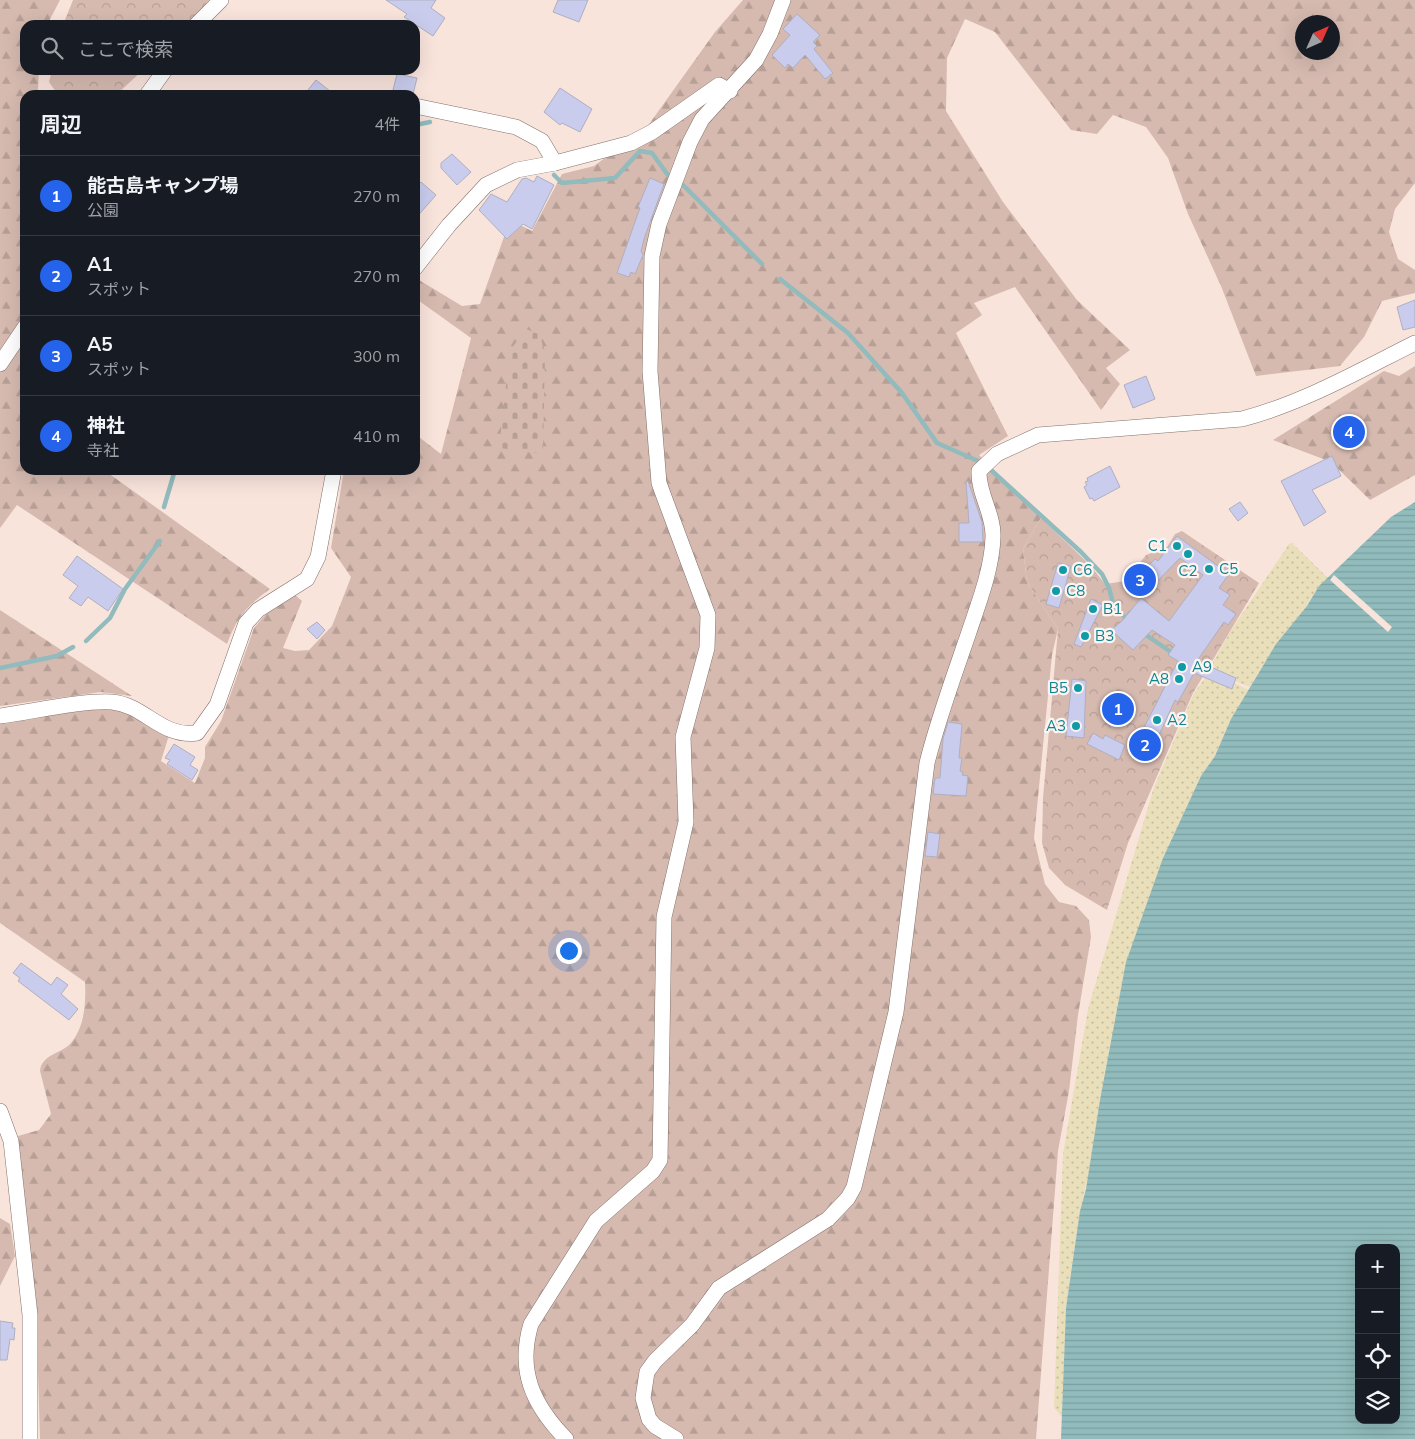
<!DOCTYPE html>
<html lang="ja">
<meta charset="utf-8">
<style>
:root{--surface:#171b24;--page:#20242c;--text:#f1f3f6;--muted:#9ea1a6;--line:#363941;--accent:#2563eb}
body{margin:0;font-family:Mulish,"Noto Sans JP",sans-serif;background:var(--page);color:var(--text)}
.controls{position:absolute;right:15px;bottom:15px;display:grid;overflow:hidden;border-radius:10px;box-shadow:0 5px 20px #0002}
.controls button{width:45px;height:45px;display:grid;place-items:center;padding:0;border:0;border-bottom:1px solid var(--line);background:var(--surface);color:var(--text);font:25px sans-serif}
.compass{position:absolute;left:1295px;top:15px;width:45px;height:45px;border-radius:50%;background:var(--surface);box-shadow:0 5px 20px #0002;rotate:45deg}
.you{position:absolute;left:568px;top:950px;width:18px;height:18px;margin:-12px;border:4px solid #fff;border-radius:50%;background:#1a73e8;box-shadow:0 0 0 8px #1a73e833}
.badge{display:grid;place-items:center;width:32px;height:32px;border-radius:50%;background:var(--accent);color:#fff;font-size:16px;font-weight:700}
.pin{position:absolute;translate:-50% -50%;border:2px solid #fff;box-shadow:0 1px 5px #0006}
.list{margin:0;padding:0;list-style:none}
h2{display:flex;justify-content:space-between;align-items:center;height:65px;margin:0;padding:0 20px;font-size:21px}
h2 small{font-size:16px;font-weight:400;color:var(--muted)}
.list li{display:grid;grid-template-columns:32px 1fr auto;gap:15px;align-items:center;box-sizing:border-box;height:80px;padding:0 20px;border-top:1px solid var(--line)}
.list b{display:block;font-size:19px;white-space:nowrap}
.list p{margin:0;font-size:16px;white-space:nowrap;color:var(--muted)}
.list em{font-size:16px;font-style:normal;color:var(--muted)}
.icon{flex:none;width:28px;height:28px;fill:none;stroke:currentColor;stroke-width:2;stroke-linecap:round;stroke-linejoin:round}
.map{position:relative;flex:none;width:1415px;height:1439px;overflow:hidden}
.search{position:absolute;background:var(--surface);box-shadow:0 5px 20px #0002;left:20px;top:20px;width:400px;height:55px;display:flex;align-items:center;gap:12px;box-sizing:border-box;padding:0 18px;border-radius:15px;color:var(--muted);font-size:19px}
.panel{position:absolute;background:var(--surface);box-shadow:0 5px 20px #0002;left:20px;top:90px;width:400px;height:385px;border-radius:15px}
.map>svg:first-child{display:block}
.forest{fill:url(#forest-firs);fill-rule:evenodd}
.sand{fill:url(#sand-dots)}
.cemetery{fill:url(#cemetery-stones)}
.park{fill:url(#park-crowns)}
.water{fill:url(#water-rules);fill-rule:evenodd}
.pier{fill:#f9e4dc}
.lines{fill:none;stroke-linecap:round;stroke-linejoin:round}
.stream{stroke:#91bbbc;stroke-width:4.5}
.building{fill:#cacced;stroke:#aeafc1;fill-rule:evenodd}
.minor-casing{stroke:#83716a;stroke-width:16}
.minor{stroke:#fff;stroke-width:15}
.culture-dot{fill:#0f9aa8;stroke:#fcf4f1;stroke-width:2}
.labels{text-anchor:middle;stroke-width:4.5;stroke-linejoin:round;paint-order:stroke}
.culture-label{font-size:15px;fill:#0d838f;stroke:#fcf4f1;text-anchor:start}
</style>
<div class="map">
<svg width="1415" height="1439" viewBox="0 0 1415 1439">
<defs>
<pattern id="forest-firs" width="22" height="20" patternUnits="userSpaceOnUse" patternTransform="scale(1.25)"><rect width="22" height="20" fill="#d6bab0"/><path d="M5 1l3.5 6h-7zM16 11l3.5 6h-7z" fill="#b79f96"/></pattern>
<pattern id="sand-dots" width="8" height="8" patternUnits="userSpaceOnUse" patternTransform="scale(1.25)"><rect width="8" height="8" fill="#e9dfba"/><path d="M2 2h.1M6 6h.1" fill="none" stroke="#c7be9f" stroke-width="1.8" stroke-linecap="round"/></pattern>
<pattern id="cemetery-stones" width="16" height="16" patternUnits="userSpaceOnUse" patternTransform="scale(1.25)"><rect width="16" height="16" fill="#d6bab0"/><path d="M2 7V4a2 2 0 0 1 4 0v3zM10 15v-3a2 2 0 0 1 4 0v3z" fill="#b79f96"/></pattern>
<pattern id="park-crowns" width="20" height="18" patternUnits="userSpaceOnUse" patternTransform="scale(1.25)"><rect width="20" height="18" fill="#d6bab0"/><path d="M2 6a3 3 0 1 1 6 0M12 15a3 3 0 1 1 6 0" fill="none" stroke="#b79f96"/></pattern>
<pattern id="water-rules" width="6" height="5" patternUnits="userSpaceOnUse" patternTransform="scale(1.25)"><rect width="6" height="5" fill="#91bbbc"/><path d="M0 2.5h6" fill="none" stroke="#7ca0a0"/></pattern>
</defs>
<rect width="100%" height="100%" fill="#f9e4dc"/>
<g class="forest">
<path d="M0 0H60L47 25H25V70H39L38 90 41 95H25V470H108V473L270 589C247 606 237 617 227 644L17 505 0 528Z"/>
<path d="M743 0H1415V183L1395 209 1389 232 1398 259 1415 270V293L1382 301 1364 337 1340 366 1256 376 1221 286 1188 214 1168 158 1146 127 1113 115 1097 134 1071 130 995 32 965 19 947 58 946 111 1003 202 1077 300 1130 350 1106 368 1120 384 1101 410 1015 287 974 303 982 315 956 333 1008 436 979 455 1041 518 1023 549 1027 582 1058 629 1052 655 1034 838 1045 884 1059 902 1076 906 1089 920 1091 937 1078 1015 1069 1091 1058 1151 1036 1439H40L36 1302 18 1136 39 1130 51 1114 40 1071C42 1054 61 1054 71 1043 85 1026 86 1002 85 982L0 923V721L114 707 170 732 161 761 195 783 205 758V747L221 721 254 628 265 615 294 594 302 601 283 648 295 651 309 650 332 626 351 577 331 548 344 470H415V434L441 454 471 338 415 298V284L419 280 462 306 480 304 510 220 532 231 562 174 594 166 647 127 715 32ZM1302 22H1332V52H1302Z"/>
<polygon points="1415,366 1415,475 1370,500 1331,462 1273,440 1384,371 1399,376"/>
<polygon points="0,610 132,696 101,692 0,706"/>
<polygon points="0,1218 10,1224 15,1256 0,1286"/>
</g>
<g class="sand">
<path d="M1292 543 1328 578C1317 588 1312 599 1304 610 1285 635 1265 659 1250 687L1235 681 1236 677 1210 667 1230 632 1289 544Z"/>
<polygon points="1205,678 1232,689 1234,683 1249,690 1231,719 1215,756 1201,776 1163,858 1080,1211 1066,1308 1062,1417 1054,1408 1063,1154 1088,1009 1154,787 1194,693"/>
</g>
<polygon class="cemetery" points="526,329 539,334 545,351 543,454 499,448 509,359 514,345"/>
<g class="park">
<polygon points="73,0 209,0 190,25 63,25"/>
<polygon points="52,70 143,70 116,95 58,95 49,82"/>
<polygon points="1041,518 1090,565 1105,584 1126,581 1146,555 1167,547 1175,534 1182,531 1259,583 1193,693 1128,843 1107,910 1065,885 1049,868 1042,843 1043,798 1058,629 1027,582 1023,549"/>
</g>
<path class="water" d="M1415 502V1439H1061L1066 1308 1080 1211 1086 1189 1100 1100 1126 962 1163 858 1201 776 1215 756 1231 719 1276 644 1307 606 1319 586 1391 517ZM1359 1248H1396V1420H1359Z"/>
<polygon class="pier" points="1334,575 1392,627 1388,632 1330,580"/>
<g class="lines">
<g class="stream">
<polyline points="415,125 430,122"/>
<polyline points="554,175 562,183 615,178 640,151 652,153 670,178"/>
<polyline points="682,184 762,264"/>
<polyline points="780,279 848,333 902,393 937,443 978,461"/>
<polyline points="991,470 1081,552 1102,574 1109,588 1114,607 1128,620"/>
<polyline points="164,507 175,470"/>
<polyline points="1143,633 1174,654"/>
<polyline points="86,641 110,618 125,589 160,541"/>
<polyline points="0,668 57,656 73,647"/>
</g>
</g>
<g class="building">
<polygon points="386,0 436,0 431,8 445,18 433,36 404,17 407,14"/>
<polygon points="558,0 588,0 579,22 553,12"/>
<polygon points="797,14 820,35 813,42 817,46 814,49 833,73 825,79 805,55 793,68 788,64 785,68 772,55 790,35 783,29"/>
<polygon points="397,74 417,78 413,94 393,90"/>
<polygon points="316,80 335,95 304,95"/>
<polygon points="560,88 592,109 580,132 562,123 560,125 544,112"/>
<polygon points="452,154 471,172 457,185 441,168 441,163"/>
<polygon points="537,176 554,185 532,229 523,224 507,239 479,210 491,194 507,202 522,179 526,178 534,182"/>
<polygon points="650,178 664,184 645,236 641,251 643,255 635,274 631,272 629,277 617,273 636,219 640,208 638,207"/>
<polygon points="421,182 436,195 415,219 415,188"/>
<polygon points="1415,300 1415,327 1403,330 1397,307"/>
<polygon points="1146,376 1155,399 1133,408 1124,385"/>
<polygon points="1332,456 1341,476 1312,490 1326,512 1304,526 1281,481"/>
<polygon points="1110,466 1120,487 1094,501 1092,498 1090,499 1084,487 1087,485 1085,482 1088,481 1087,478"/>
<polygon points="968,481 982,522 983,542 959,542 959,523 969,523 966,482"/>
<polygon points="1240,502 1248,513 1238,521 1229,509"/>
<path d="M1177 536 1229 574 1219 588 1230 595 1223 605 1236 614 1228 625 1224 622 1197 661 1236 678 1232 689 1194 673 1178 702 1175 700 1149 757 1133 749 1178 661 1168 655 1175 645 1152 630 1133 650 1111 630 1122 621 1141 598 1128 586 1155 559 1158 561ZM1180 558 1203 575 1169 621 1141 598Z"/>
<polygon points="77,556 123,589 108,611 88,597 81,606 69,598 78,586 63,575"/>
<polygon points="1058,563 1071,566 1059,608 1046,604"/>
<polygon points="1091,599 1103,605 1081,647 1074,644"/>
<polygon points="317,622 325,630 317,639 307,629"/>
<polygon points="1072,679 1086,681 1084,738 1066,736"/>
<polygon points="948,722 962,724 959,758 962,758 960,771 963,772 962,775 968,776 966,796 933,794 935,778 940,778 943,739"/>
<polygon points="1093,733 1103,739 1105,735 1125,745 1119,760 1087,744"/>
<polygon points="174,744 195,757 190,765 198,770 192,780 167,764 170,760 165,758"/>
<polygon points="928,832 940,834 937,857 925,856"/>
<polygon points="21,963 51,985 57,977 68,985 61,994 78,1009 69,1020 18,981 20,978 13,973"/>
<polygon points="0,1321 13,1323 12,1328 15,1328 14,1340 10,1339 7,1360 0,1360"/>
</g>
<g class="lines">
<defs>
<g id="minor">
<polyline points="196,25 221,0"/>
<polyline points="147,95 165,70"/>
<polyline points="415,106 516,127 542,141 555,163"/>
<polyline points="415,268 449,225 486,185 517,170 555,163 631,143 652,132 719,85 730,91"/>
<polyline points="0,364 25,327"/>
<path d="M0 716C32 712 81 700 112 702 145 705 161 738 197 733L217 705 246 623 258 610 307 579 318 557 334 470"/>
<polyline points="0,1111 11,1141 30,1315 30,1439"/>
<path d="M566 1439C533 1405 517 1371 531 1324L596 1221 653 1171 660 1160 664 917 686 822 683 737 707 648 708 615 659 483 650 371 652 256 659 224 690 142 702 119 756 60 770 34 783 0"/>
<path d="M676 1439 655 1426 649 1419 643 1398 647 1372 655 1361 692 1325 719 1288 828 1219 848 1198 854 1187 896 1012 927 763C938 719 954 676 969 632 979 602 992 569 993 537 994 514 978 494 979 471L997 454 1038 435 1242 419C1303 403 1359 371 1415 343"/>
</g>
</defs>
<use href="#minor" class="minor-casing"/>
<use href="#minor" class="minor"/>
</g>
<g class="culture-dot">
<circle cx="1177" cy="546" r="5"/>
<circle cx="1188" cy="554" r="5"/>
<circle cx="1209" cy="569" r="5"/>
<circle cx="1063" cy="570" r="5"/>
<circle cx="1056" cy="591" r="5"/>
<circle cx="1093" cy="609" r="5"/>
<circle cx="1085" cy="636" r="5"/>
<circle cx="1182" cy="667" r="5"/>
<circle cx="1179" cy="679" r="5"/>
<circle cx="1078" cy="688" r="5"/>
<circle cx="1157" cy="720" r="5"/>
<circle cx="1076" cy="726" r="5"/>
</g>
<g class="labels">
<g class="culture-label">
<text x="1167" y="551" text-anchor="end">C1</text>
<text x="1219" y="574">C5</text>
<text x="1073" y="575">C6</text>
<text x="1188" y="576" text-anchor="middle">C2</text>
<text x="1066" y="596">C8</text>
<text x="1103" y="614">B1</text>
<text x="1095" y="641">B3</text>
<text x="1192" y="672">A9</text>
<text x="1169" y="684" text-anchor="end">A8</text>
<text x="1068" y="693" text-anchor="end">B5</text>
<text x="1167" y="725">A2</text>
<text x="1066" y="731" text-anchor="end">A3</text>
</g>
</g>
</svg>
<div class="controls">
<button>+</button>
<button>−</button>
<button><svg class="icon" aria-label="locate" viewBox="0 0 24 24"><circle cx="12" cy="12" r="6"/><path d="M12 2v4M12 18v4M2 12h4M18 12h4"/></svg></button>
<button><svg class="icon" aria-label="layers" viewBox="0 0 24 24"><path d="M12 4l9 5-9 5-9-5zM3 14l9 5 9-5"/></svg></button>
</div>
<svg class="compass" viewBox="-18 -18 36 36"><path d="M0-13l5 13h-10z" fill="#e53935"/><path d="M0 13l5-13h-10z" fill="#9ea1a6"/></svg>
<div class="you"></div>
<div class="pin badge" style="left:1118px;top:709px">1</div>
<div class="pin badge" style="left:1145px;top:745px">2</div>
<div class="pin badge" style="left:1140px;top:580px">3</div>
<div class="pin badge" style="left:1349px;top:432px">4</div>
<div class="search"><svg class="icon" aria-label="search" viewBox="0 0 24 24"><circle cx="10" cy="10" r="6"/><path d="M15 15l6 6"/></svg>ここで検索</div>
<section class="panel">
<h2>周辺<small>4件</small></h2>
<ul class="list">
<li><span class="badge">1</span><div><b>能古島キャンプ場</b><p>公園</p></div><em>270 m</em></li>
<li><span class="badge">2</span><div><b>A1</b><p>スポット</p></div><em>270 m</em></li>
<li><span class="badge">3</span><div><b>A5</b><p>スポット</p></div><em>300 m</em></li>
<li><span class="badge">4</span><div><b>神社</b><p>寺社</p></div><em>410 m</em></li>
</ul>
</section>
</div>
